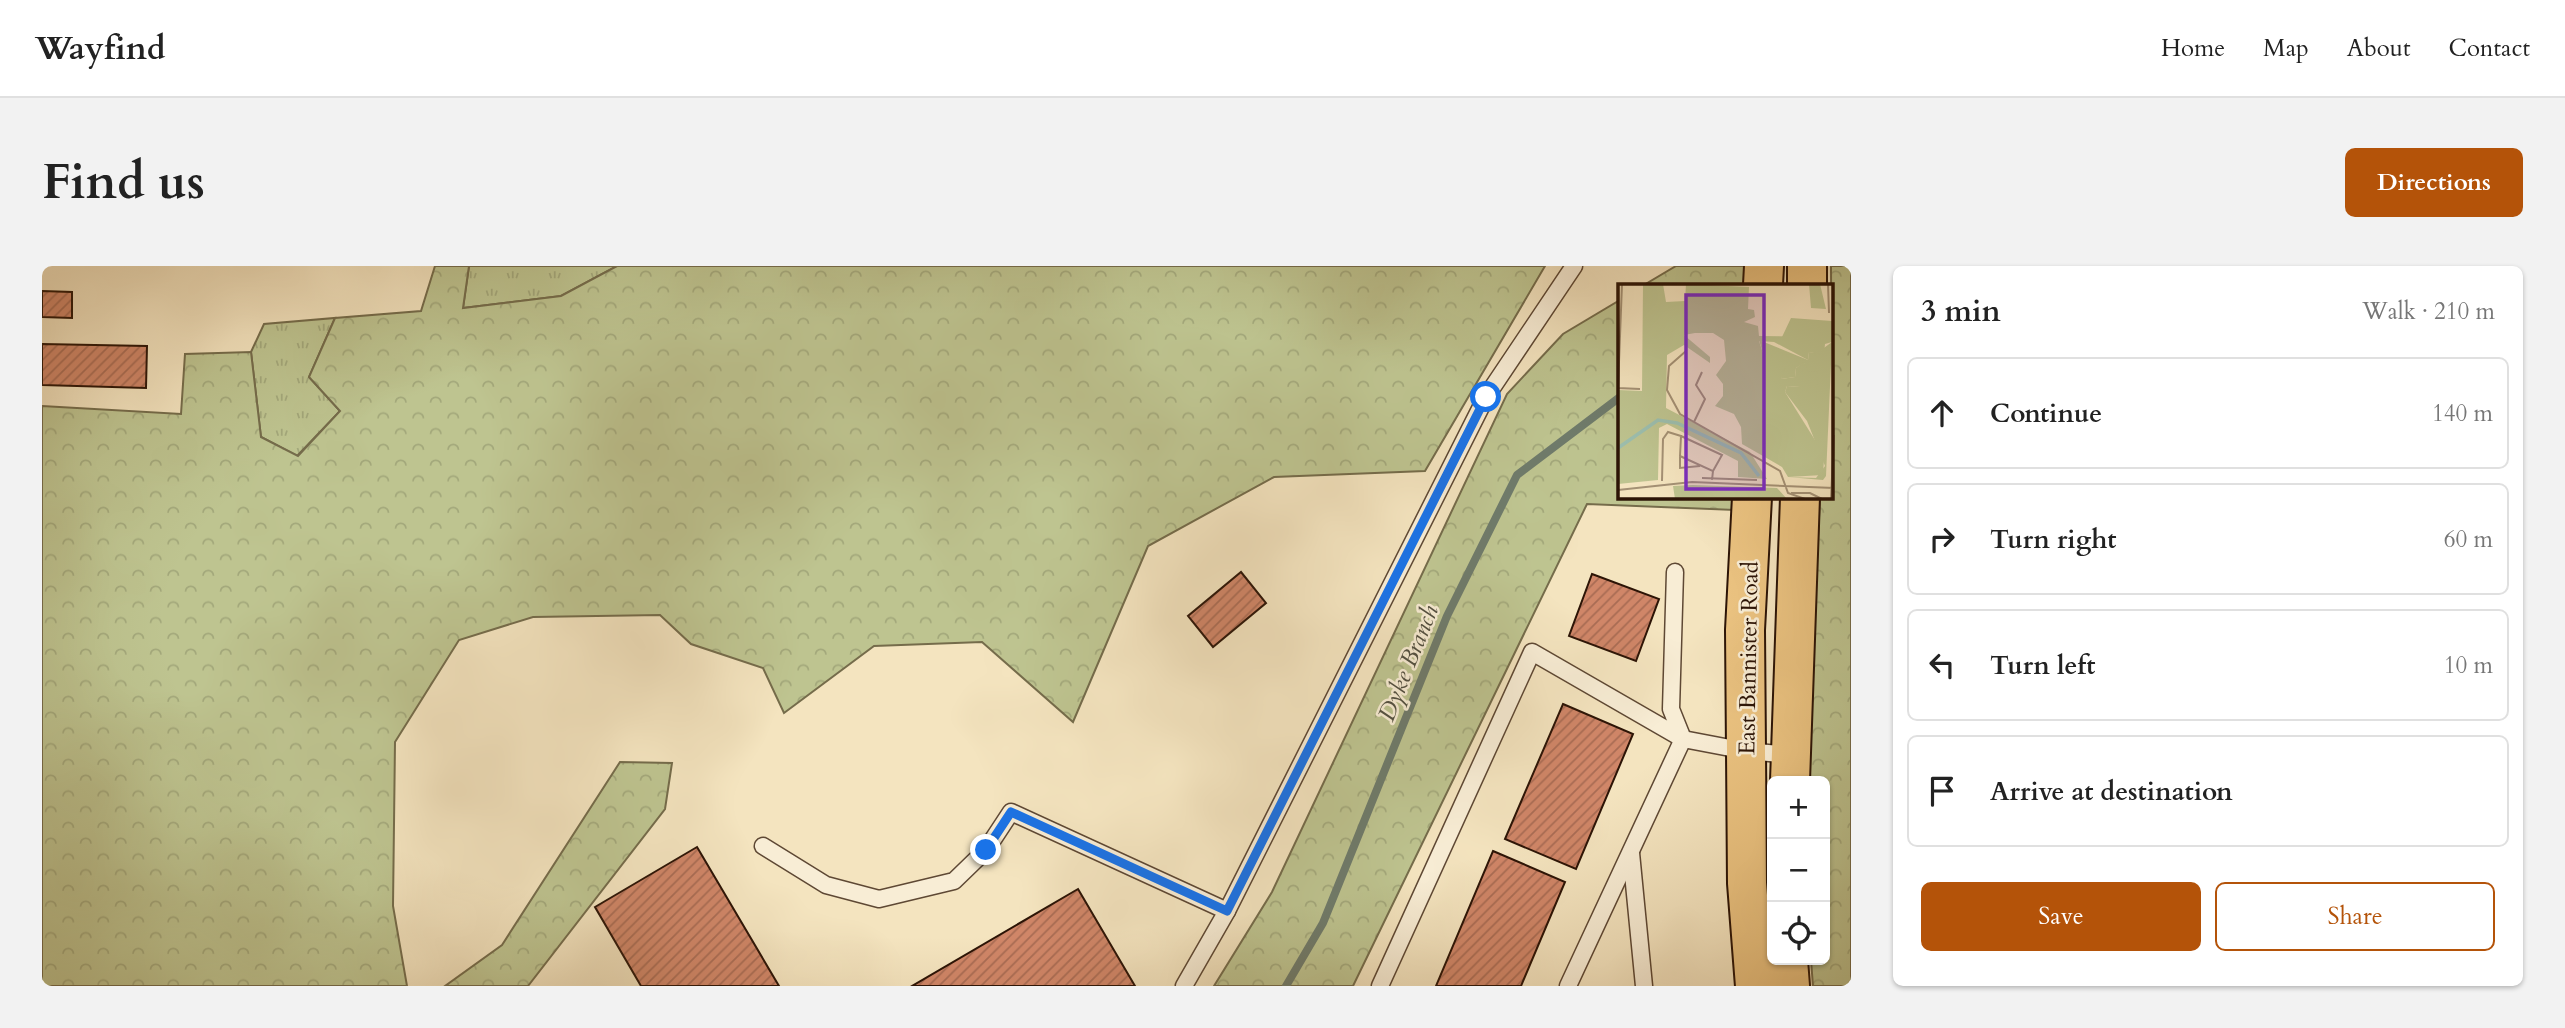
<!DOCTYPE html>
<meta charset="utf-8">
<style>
:root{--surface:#fff;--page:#f2f2f2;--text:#222;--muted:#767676;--line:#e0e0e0;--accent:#b45309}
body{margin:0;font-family:Cardo,serif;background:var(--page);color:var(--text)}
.controls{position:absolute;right:21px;bottom:21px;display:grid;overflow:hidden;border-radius:10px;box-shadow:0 2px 5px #0004}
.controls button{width:63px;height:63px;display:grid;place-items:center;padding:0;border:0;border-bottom:2px solid var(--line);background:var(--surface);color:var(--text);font:35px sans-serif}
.stop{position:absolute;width:21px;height:21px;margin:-16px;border:5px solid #1a73e8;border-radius:50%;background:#fff}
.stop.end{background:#1a73e8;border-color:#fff;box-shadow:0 2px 7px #0008}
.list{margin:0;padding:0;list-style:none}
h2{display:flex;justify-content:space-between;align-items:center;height:91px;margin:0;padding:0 28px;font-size:30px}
h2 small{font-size:23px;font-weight:400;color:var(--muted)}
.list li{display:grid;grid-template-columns:46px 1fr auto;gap:21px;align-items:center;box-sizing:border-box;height:112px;margin:0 14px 14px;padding:0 14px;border:2px solid var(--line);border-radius:10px}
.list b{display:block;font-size:26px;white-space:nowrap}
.list em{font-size:23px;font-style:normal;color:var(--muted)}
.actions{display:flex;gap:14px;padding:21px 28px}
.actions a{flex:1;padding:16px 0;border:2px solid var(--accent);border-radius:10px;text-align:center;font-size:24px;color:var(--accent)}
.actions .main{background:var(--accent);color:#fff}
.icon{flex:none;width:38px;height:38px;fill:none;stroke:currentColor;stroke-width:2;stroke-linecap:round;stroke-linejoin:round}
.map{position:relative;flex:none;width:1809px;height:720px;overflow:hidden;border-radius:10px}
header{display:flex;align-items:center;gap:42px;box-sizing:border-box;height:98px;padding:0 35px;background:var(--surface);border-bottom:2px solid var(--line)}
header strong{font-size:33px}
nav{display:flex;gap:38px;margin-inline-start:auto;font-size:24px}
.intro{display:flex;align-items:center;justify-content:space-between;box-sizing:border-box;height:168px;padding:0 42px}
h1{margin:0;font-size:49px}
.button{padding:18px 32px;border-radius:10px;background:var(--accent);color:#fff;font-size:24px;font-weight:700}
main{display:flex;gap:42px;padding:0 42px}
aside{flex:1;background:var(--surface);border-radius:10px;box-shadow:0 2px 5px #0004}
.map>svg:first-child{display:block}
.grass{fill:url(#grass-tufts);stroke:#756c4b;stroke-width:2}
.forest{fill:url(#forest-crowns);stroke:#756c4b;stroke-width:2}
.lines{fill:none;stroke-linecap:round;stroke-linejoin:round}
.stream{stroke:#6f7b6b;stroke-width:8}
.building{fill:url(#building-hatch);stroke:#2c1406;stroke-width:2}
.service-casing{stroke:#5e4834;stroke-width:19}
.primary-casing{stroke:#2c1406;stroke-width:42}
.service{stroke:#f8edd5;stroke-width:16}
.primary{stroke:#eac280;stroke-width:38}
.route{stroke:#1a73e8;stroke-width:9}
.labels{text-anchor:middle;stroke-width:5;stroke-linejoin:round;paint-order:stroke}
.street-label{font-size:23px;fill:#2c1406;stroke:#f8edd5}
.water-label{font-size:24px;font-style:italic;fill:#535041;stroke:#f8edd5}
.inset-river{fill:none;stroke:#9cbfaf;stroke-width:3.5}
.inset-road{fill:none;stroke:#a49175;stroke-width:2}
.view{fill:#7b2cbf;fill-opacity:0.15;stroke:#7b2cbf;stroke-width:3.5}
.inset-edge{fill:none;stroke:#2c1406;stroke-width:3.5}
</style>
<header>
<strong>Wayfind</strong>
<nav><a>Home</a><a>Map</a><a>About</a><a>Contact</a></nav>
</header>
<div class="intro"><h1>Find us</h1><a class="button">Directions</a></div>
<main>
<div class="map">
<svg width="1809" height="720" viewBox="0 0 1809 720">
<defs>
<pattern id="grass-tufts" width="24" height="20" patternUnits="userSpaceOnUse" patternTransform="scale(1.75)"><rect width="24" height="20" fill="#bec490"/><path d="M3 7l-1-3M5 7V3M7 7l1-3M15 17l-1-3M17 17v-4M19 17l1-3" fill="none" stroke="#a3a87b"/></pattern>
<pattern id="forest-crowns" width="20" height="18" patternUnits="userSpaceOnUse" patternTransform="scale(1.75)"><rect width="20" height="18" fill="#bec490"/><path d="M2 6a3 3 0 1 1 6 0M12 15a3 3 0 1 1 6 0" fill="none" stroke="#a3a87b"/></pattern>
<pattern id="building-hatch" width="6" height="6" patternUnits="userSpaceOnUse" patternTransform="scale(1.75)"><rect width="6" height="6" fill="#d08668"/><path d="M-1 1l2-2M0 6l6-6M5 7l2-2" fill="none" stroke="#a96c54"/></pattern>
</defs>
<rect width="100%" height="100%" fill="#f4e4bf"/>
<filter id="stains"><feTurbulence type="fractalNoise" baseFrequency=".00286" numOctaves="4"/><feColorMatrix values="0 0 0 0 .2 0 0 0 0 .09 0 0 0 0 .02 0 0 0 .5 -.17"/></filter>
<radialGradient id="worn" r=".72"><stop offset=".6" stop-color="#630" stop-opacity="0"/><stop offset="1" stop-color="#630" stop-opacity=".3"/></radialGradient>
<g class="grass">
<polygon points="427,0 575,0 519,30 421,42"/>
<polygon points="293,52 267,111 298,145 255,190 219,171 209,86 222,58"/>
</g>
<g class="forest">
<polygon points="393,0 427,0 421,42 519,30 575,0 1503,0 1383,205 1232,211 1106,280 1031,456 940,376 832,380 742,447 721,402 649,378 618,349 491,351 417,374 353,476 351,640 365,720 0,720 0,140 139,148 143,88 209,86 219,171 256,190 298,145 267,111 293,52 379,45"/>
<polygon points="1634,0 1709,0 1708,19 1602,19"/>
<polygon points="1789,0 1809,0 1809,720 1771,720 1769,694 1783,694 1783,515 1766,515 1767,459 1778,231 1790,231"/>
<polygon points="1578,34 1578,231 1694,231 1693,244 1545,238 1311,720 1172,720 1230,626 1465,128 1521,68"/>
<polygon points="578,496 630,497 623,543 486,720 403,720 460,679"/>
</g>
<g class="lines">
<polyline class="stream" points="1244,720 1281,657 1405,350 1475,209 1578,131"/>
</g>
<g class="building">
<polygon points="0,25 30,26 30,52 0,51"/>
<polygon points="0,78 105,80 104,122 0,119"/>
<polygon points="1199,306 1224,337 1171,381 1146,350"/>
<polygon points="1550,308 1617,333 1594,395 1527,370"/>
<polygon points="1521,438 1591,468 1534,603 1463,573"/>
<polygon points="655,581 737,720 599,720 553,641"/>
<polygon points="1451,585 1523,616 1479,720 1394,720"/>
<polygon points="1036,623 1093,720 870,720"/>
</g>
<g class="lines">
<defs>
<g id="service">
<polyline points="1633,306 1629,443 1641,473"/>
<polyline points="721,580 784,619 837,633 912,615 944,584 969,546 1185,645"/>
<polyline points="1589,587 1602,720"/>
<polyline points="1142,720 1185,645 1444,131 1532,0"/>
<polyline points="1338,720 1490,386 1641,473"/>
<polyline points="1526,720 1641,473 1704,485 1749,489"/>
</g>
<g id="primary">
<polyline points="1721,19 1722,0"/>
<polyline points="1765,19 1765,0"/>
<polyline points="1710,231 1703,364 1704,485 1705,617 1713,720"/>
<polyline points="1748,515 1758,231"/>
<polyline points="1746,694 1748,720"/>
</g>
</defs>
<use href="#service" class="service-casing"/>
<use href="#primary" class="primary-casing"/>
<use href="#service" class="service"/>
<use href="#primary" class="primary"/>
</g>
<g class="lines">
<polyline class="route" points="944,584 969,546 1185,645 1444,131"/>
</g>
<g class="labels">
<g class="street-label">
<text transform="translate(1706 392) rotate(-89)" y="8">East Bannister Road</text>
</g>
<g class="water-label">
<text transform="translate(1366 397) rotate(-68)" y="8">Dyke Branch</text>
</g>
</g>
<g transform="translate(1576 18)">
<rect width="215" height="215" fill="#f4e4bf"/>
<path d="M141 56 190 76 191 68 199 69 214 58 208 192 205 196 170 193 198 194 207 182 189 137 167 108 169 102 182 103 183 108 195 105 186 79 178 84 177 93 163 95 164 84 147 76Z" fill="#bec490"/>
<path d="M25 0H45L48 18 67 17 68 0 131 3 130 25 136 26 137 33 126 38 140 42 141 52 215 53 214 58 207 60 206 71 191 68 190 76 156 58 141 57 147 75 161 67 171 74 163 95 177 93 178 84 186 78 190 87 200 88 198 117 192 122H184L178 109 182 103 169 102 167 108 197 156 207 158 205 191 170 193 164 183 124 160 123 143 116 130 97 122 105 112V100L98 91 108 77 106 56 95 49H77L66 51 92 73V79L66 61 49 71 48 124 132 168 149 195 120 193V177L49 140 41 144 40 196 0 200V106L24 107ZM75 201 159 204 169 215H57L55 202Z" fill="#bec490"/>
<path d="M191 0H202L208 25 193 24ZM173 34 214 37 215 53H164Z" fill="#bec490"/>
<path class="inset-river" d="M0 164 40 136 59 139 123 169 141 192"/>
<path class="inset-road" d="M4 0 0 104 22 105M210 0 211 29M68 67 51 82 49 106 62 130 162 187 170 209 187 215M76 138 87 115 78 101 84 88M63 152 104 171 95 187M62 172V184L82 182M84 194 139 196M44 197 45 155 50 148 63 152 62 172 95 187 94 196M0 206 74 198 216 204M173 209H192L204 215M213 215 216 151"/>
<path class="view" d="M68 11H146V205H68Z"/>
<rect width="215" height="215" class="inset-edge"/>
</g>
<rect width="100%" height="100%" filter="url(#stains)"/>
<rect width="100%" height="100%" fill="url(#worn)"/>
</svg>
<div class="controls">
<button>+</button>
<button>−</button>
<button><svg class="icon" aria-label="locate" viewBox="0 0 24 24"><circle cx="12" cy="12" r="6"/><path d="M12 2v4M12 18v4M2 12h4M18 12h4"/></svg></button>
</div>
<div class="stop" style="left:1444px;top:131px"></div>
<div class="stop end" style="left:944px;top:584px"></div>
</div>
<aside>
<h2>3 min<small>Walk · 210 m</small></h2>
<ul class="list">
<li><svg class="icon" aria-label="ahead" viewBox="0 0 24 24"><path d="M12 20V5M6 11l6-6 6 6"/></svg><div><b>Continue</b></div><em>140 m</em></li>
<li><svg class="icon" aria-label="right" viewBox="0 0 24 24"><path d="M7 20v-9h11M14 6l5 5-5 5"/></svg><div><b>Turn right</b></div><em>60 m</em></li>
<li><svg class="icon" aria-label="left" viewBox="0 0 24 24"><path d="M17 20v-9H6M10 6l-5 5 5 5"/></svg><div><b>Turn left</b></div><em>10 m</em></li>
<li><svg class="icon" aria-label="arrive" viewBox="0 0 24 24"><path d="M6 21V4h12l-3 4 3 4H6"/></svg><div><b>Arrive at destination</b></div></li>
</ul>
<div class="actions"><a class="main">Save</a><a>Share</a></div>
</aside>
</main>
